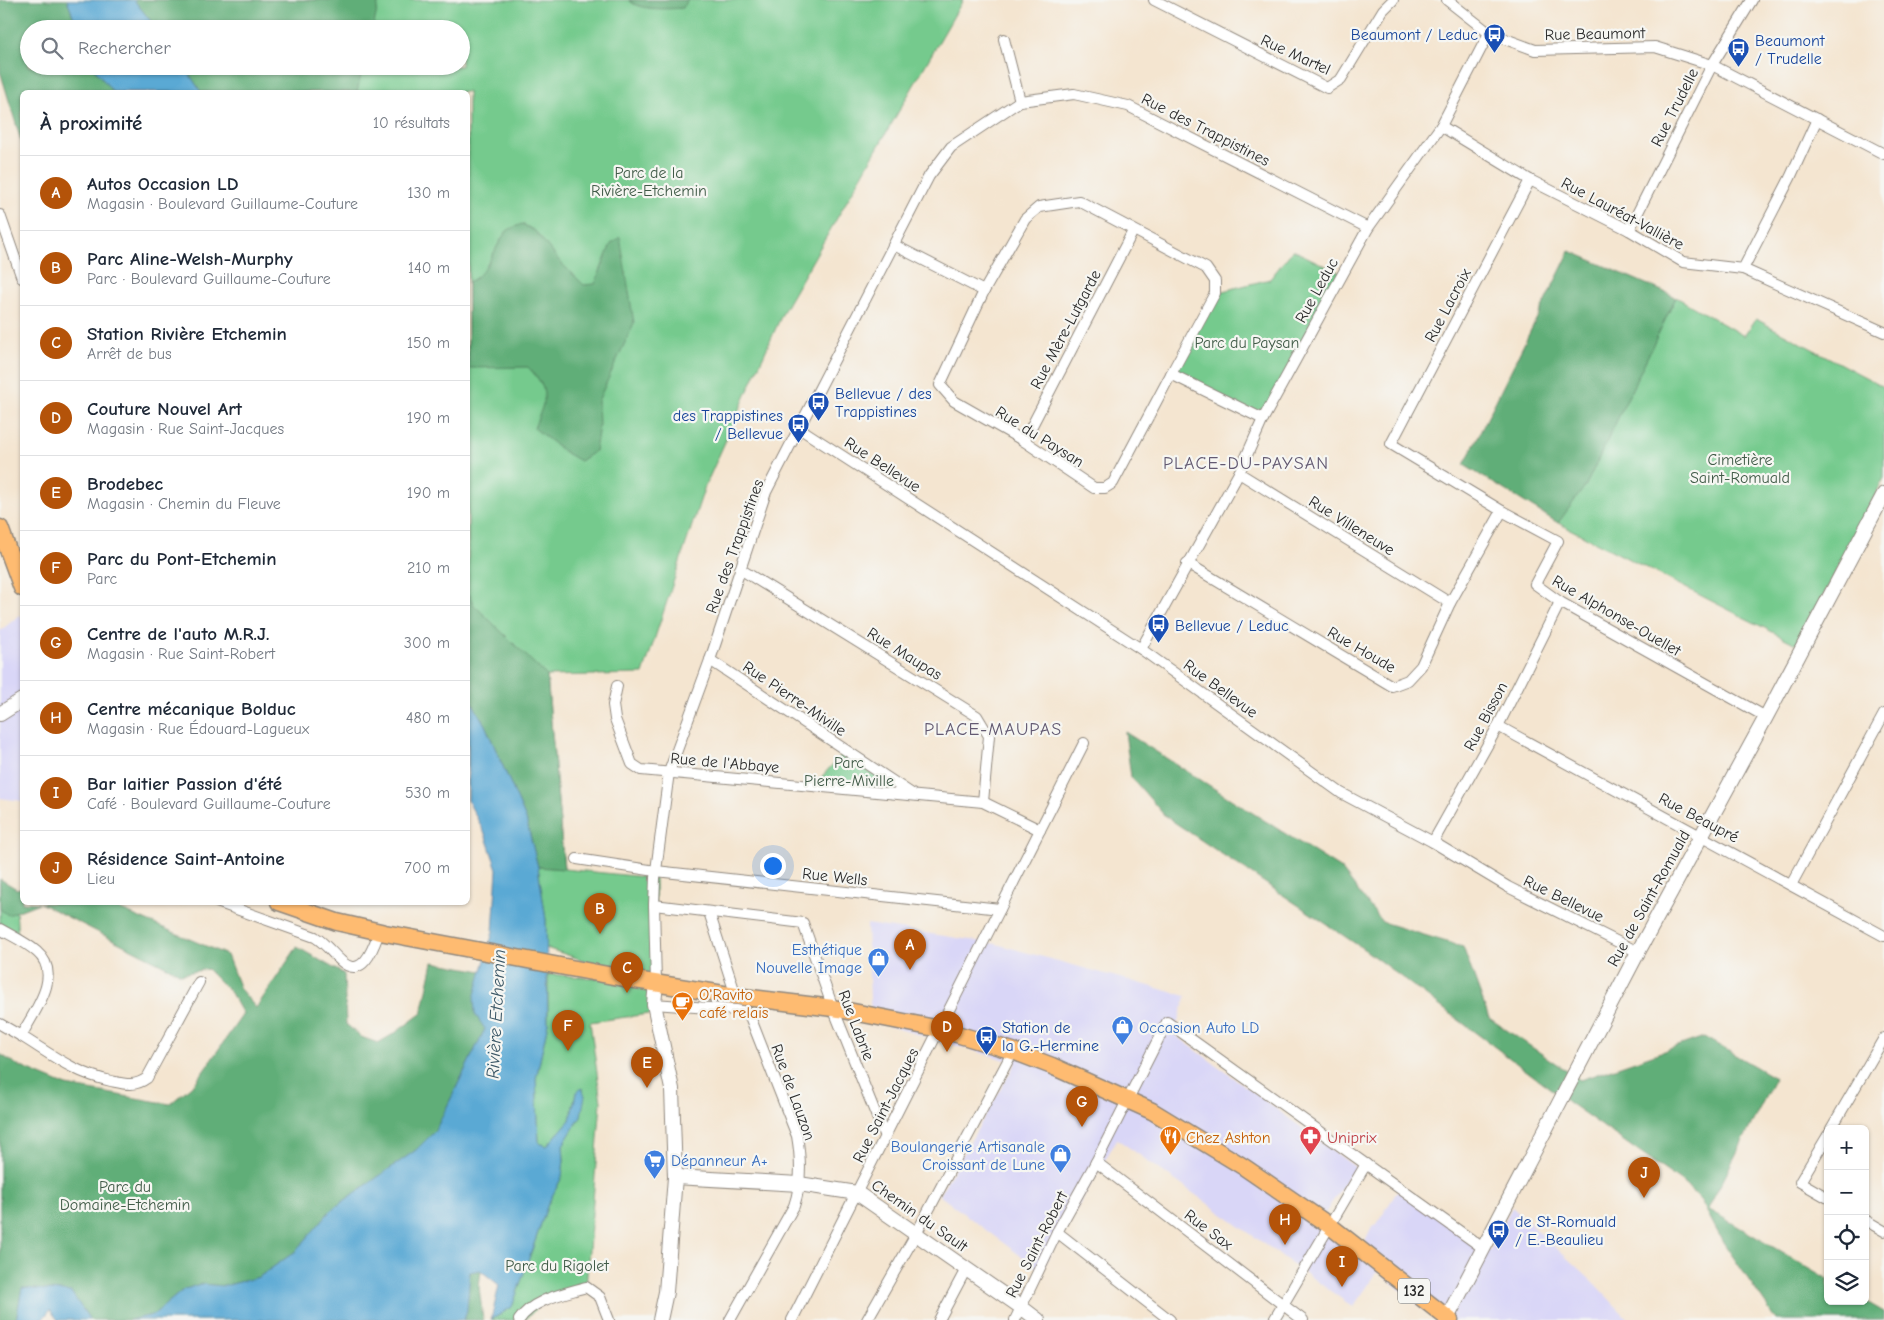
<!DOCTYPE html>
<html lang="fr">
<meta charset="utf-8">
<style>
:root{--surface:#fff;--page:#f6f6f7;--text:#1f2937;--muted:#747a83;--line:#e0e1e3;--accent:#b45309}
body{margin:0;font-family:"Comic Neue",sans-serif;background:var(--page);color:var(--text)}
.controls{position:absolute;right:15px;bottom:15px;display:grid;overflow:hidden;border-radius:8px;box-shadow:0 1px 4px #0004}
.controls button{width:45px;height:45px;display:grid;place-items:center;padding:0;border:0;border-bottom:1px solid var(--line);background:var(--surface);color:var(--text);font:25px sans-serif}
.you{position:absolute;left:772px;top:865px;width:18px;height:18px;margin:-12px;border:4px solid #fff;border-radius:50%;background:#1a73e8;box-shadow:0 0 0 8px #1a73e833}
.badge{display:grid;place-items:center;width:32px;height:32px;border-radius:50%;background:var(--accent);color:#fff;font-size:16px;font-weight:700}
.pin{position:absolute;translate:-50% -41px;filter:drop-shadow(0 1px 2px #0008)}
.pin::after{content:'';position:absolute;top:26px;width:18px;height:15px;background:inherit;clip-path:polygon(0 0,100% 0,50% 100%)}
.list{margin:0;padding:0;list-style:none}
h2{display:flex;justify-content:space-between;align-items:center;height:65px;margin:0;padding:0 20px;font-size:21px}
h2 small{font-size:16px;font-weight:400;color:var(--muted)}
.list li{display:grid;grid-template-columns:32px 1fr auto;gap:15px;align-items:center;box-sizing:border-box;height:75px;padding:0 20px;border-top:1px solid var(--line)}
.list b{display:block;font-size:19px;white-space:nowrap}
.list p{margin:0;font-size:16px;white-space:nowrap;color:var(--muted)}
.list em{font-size:16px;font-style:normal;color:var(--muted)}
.icon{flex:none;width:28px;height:28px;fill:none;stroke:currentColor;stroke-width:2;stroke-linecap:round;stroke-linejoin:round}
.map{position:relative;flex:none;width:1884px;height:1320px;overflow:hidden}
.search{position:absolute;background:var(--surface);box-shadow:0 1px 4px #0004;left:20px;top:20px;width:450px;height:55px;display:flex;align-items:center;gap:12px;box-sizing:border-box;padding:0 18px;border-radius:28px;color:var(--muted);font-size:19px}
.panel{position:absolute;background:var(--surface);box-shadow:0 1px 4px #0004;left:20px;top:90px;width:450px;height:815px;border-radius:8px}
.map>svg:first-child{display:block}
.built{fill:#d9d6f7}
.green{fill:#75ca8d;stroke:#507a5c}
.forest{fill:#60ae78;stroke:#466c52}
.water{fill:#5aa9d4;stroke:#426a80}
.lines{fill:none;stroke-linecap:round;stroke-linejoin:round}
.minor-casing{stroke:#90887e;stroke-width:12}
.tertiary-casing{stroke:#90887e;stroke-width:16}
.primary-casing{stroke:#90887e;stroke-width:19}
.minor{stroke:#fff;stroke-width:10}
.tertiary{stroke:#fff;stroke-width:14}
.primary{stroke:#febb71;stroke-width:16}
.labels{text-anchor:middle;stroke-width:4.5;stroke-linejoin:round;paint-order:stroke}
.shield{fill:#f6f6f2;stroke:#686867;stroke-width:1}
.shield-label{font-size:15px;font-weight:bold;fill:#2b2b2b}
.street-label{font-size:16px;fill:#2b2b2b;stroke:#f6f6f2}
.transit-label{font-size:16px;fill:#164399;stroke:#f6f6f2;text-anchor:start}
.park-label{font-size:16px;fill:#415b48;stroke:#f6f6f2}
.shop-label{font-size:16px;fill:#366cbe;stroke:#f6f6f2;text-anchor:end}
.food-label{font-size:16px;fill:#c56008;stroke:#f6f6f2;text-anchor:start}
.health-label{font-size:16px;fill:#be3a42;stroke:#f6f6f2;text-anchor:start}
.neighbourhood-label{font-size:18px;letter-spacing:1px;fill:#635a72;stroke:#f6f6f2}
.water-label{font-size:18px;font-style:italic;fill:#3b5766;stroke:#f6f6f2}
</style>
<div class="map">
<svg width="1884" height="1320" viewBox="0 0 1884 1320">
<rect width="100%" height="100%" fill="#f6f6f2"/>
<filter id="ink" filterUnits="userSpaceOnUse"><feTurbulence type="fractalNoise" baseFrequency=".02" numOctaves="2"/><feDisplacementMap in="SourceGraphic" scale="10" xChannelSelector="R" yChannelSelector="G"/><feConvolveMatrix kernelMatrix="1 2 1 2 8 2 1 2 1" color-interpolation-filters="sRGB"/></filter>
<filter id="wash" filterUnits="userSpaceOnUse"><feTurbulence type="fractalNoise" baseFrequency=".0096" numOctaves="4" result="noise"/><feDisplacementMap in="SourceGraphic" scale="20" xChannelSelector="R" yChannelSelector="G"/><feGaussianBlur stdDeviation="1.12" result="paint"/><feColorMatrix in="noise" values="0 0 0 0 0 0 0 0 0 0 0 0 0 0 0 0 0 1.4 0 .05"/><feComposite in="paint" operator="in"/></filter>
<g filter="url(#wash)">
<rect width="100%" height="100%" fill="#f4e5d0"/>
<g class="built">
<polygon points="20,615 22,620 22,801 0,798 0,631"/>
<polygon points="867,924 996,944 1186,996 1174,1034 1355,1167 1318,1224 1360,1252 1372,1227 1377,1224 1398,1190 1490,1250 1512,1207 1593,1282 1629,1320 1436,1320 1378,1271 1353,1307 1117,1139 1041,1271 939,1195 1016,1063 871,1021"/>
</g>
<g class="green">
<polygon points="106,0 963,0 784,310 704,489 643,674 547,676 564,869 655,878 656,1013 590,1022 601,1102 586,1287 546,1299 525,1320 491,1320 512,1307 548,1204 562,1177 564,1160 563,1145 581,1116 576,1093 570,1120 547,1146 539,1143 536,1079 548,1023 548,974 653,983 546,948 546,920 538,867 468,748 468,92 158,92 143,66 461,66 461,29 122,29"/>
<polygon points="1293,250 1342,274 1263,419 1171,374 1215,293 1270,279"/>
<polygon points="1676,297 1744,336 1756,319 1884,387 1884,478 1798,645 1558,523 1609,435"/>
<polygon points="846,750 913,794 814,785"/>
<polygon points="0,882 15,891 18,939 0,929"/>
</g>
<g class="forest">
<polygon points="0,0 67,0 78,29 29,29 29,66 92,66 113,92 22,92 22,144 0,71"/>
<polygon points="134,0 379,0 373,29 157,29"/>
<path d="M629 0H688L683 8C668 9 638 11 629 0Z"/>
<polygon points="184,66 363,66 357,92 201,92"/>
<path d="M522 224 535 231 562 264 584 285 595 284 611 244 620 237 634 323 598 401 599 426 595 451 580 461 566 453 534 428C546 399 551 391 528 367L468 368V282C487 276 495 245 507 231 511 228 517 226 522 224Z"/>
<polygon points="1570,251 1676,297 1586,485 1558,523 1464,465"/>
<polygon points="468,591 473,604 547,676 564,869 538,867 526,819 485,725 468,695"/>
<polygon points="1125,732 1341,869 1382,922 1463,947 1489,1018 1580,1080 1704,1037 1775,1078 1708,1209 1828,1279 1828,1301 1865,1301 1884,1312 1884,1320 1776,1320 1723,1242 1701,1201 1686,1185 1571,1104 1365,950 1165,816 1131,777"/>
<polygon points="0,879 17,889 22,887 22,902 39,903 8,915 0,909"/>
<polygon points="40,903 105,903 227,955 240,989 256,1008 297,947 344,974 346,1024 361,1037 378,1043 395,1033 422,1013 433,962 482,971 485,1029 435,1131 416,1150 331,1210 296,1251 259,1277 224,1286 200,1284 183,1290 153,1315 130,1320 90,1320 71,1292 22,1288 16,1320 0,1320 0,1054 19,1066 67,1086 170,1104 196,1082 243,1014 231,993 207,969 181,974"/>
<polygon points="481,1270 479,1287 483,1320 464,1320 467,1310 470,1272"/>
</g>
<g class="water">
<polygon points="67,0 134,0 157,29 78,29"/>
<polygon points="92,66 184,66 201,92 113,92"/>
<polygon points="468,695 485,725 526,819 538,867 546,920 548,1023 536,1079 539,1143 547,1146 570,1120 576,1093 582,1088 585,1096 581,1116 563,1145 564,1160 562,1177 548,1204 512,1307 491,1320 499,1285 480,1270 470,1272 467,1310 464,1320 130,1320 153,1315 183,1290 200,1284 224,1286 259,1277 296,1251 331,1210 416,1150 435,1131 485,1029 475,1014 474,998 493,932 497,869 485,834 468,801"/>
<polygon points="22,1288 71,1292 90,1320 58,1320 50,1310 42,1320 16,1320"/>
</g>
</g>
<g filter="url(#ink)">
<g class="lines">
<defs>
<g id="minor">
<polyline points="1154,0 1327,88 1341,79 1383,10 1393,0"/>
<polyline points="1447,0 1489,33 1535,50 1655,47 1712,65 1884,154"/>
<polyline points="1004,39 1020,101"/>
<polyline points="1441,126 1530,180 1629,230 1683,262 1743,269 1884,332"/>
<polyline points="1530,180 1391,444 1502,511 1558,541 1535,584 1560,602 1766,717"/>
<polyline points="0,215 22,278"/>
<polyline points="1629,230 1712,65 1752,0"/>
<polyline points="894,245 984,291 940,385 954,401 1024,441 1094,488 1105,488 1113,483 1171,374"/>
<polyline points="1743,269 1790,178 1817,119"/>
<polyline points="984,291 1025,219 1039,207 1079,201 1206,268 1215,281 1215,293 1171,374 1263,419"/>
<polyline points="799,428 1141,649 1341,793 1433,842 1508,887 1638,952"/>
<polyline points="1024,441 1133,231"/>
<polyline points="1239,473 1450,603"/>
<polyline points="1187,563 1392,686 1408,680 1421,666 1450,603 1502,511"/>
<polyline points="740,569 977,716 989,736 983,802"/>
<polyline points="1141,649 1239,473 1263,419 1368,228 1441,126 1489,33"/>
<polyline points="710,660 912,794"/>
<polyline points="617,686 613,705 615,719 632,764 641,770 983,802 1040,830"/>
<polyline points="1498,726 1884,936"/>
<polyline points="1433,842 1498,726 1560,602"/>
<polyline points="577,859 656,871 1000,909"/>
<polyline points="1791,885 1884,714"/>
<path d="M217 902 315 937C326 944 332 953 341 961 363 981 374 946 379 932"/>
<polyline points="654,905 803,923 833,1008 885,1137"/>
<polyline points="709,912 736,996"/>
<path d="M0 929C12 936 26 942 37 952 64 975 33 1013 21 1036L0 1024"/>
<polyline points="656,983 654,905 655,878 669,772 710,660 766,492 929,176 951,147 1020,101 1074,94 1128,106 1368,228"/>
<path d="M654 1004 736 1010 746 1012 749 1014 797 1136C801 1159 802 1183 794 1206L730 1320"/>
<path d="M21 1036C52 1055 74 1073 111 1081 125 1084 135 1087 147 1078L199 982"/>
<polyline points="1831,1129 1884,1038"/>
<polyline points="1828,1135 1800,1182 1828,1198"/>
<polyline points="1096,1162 1303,1320"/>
<polyline points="1865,1220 1884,1231"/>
<polyline points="1057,1232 1170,1320"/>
<path d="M519 1320C533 1299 563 1294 586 1287L600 1297 609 1320"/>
<polyline points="792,1320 1084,743"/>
<polyline points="867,1320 916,1234 1013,1051"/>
<polyline points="939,1320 966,1269"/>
<polyline points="1015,1320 1057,1232 1096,1162 1167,1022 1483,1248"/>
<polyline points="1274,1320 1366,1164"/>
</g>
<g id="tertiary">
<polyline points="0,714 22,700"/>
<polyline points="656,983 654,1004 672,1089 675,1177 666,1292 660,1320"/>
<polyline points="675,1177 799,1184 857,1193 1021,1307 1038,1320"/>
<polyline points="1446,1320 1638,952 1766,717 1884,494"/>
</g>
<g id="primary">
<polyline points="0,528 22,588"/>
<polyline points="279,902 337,922 385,933 629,979 736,996 833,1008 940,1029 1013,1051 1052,1066 1152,1111 1244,1167 1330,1226 1450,1320"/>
</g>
</defs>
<use href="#minor" class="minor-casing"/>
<use href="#tertiary" class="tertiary-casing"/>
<use href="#primary" class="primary-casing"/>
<use href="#minor" class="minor"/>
<use href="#tertiary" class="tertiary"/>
<use href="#primary" class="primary"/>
</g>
</g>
<defs>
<symbol id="bus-pin" viewBox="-11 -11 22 30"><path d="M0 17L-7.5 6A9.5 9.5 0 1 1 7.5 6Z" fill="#1a4fb4" stroke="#f6f6f2"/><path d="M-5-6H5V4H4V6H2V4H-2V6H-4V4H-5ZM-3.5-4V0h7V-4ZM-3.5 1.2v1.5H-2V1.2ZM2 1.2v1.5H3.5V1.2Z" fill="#fff"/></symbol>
<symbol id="shop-pin" viewBox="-11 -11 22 30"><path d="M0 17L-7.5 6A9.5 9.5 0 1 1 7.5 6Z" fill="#3f7fe0" stroke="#f6f6f2"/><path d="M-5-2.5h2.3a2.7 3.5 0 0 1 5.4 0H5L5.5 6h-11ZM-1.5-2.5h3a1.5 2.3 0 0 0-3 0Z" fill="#fff"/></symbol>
<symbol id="cafe-pin" viewBox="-11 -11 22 30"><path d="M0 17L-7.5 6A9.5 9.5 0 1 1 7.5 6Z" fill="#e8710a" stroke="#f6f6f2"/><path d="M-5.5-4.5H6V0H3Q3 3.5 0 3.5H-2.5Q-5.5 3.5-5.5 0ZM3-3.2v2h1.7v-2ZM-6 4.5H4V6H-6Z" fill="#fff"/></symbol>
<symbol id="restaurant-pin" viewBox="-11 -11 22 30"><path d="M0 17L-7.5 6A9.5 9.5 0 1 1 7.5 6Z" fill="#e8710a" stroke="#f6f6f2"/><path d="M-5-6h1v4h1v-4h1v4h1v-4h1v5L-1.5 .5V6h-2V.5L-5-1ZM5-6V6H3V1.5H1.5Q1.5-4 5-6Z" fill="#fff"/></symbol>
<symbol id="pharmacy-pin" viewBox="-11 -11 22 30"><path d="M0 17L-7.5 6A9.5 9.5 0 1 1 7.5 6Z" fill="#e0444e" stroke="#f6f6f2"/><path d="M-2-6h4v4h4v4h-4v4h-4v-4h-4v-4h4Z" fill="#fff"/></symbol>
<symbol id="supermarket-pin" viewBox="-11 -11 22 30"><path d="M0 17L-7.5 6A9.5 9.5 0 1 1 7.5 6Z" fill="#3f7fe0" stroke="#f6f6f2"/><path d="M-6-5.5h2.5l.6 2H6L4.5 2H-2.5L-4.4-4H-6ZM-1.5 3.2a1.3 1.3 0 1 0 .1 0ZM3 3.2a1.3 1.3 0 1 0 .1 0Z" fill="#fff"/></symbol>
</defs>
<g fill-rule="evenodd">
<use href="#bus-pin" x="1482" y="22" width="25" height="34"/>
<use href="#bus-pin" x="1726" y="36" width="25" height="34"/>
<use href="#bus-pin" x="806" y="390" width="25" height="34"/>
<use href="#bus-pin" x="786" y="412" width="25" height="34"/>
<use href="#bus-pin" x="1146" y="612" width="25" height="34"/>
<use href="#shop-pin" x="866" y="946" width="25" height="34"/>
<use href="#cafe-pin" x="670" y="990" width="25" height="34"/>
<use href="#shop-pin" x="1110" y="1014" width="25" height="34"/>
<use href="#bus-pin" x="974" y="1024" width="25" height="34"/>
<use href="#restaurant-pin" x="1158" y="1124" width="25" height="34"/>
<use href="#pharmacy-pin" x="1298" y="1124" width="25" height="34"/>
<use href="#shop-pin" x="1048" y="1142" width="25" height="34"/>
<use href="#supermarket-pin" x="642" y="1148" width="25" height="34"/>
<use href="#bus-pin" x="1486" y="1218" width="25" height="34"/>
</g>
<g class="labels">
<rect class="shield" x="1398" y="1278.5" width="32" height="25" rx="4"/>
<g class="shield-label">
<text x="1414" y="1296">132</text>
</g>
<g class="street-label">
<text transform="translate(1595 33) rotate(-1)" y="6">Rue Beaumont</text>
<text transform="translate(1296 54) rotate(25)" y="6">Rue Martel</text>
<text transform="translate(1674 107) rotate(-63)" y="6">Rue Trudelle</text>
<text transform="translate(1206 129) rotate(27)" y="6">Rue des Trappistines</text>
<text transform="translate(1623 213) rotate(28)" y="6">Rue Lauréat-Vallière</text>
<text transform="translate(1316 290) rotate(-61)" y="6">Rue Leduc</text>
<text transform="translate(1447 305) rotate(-62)" y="6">Rue Lacroix</text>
<text transform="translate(1065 329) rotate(-62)" y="6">Rue Mère-Lutgarde</text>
<text transform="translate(1040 436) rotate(32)" y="6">Rue du Paysan</text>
<text transform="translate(883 464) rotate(33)" y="6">Rue Bellevue</text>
<text transform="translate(1352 525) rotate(32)" y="6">Rue Villeneuve</text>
<text transform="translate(734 546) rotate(-70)" y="6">Rue des Trappistines</text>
<text transform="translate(1617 615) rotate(30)" y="6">Rue Alphonse-Ouellet</text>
<text transform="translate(1362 649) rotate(30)" y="6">Rue Houde</text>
<text transform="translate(905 653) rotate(32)" y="6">Rue Maupas</text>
<text transform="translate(1221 688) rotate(36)" y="6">Rue Bellevue</text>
<text transform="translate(795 698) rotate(34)" y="6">Rue Pierre-Miville</text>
<text transform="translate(1485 716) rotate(-62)" y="6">Rue Bisson</text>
<text transform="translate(725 762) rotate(5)" y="6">Rue de l'Abbaye</text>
<text transform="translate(1699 817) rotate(28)" y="6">Rue Beaupré</text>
<text transform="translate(835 876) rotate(6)" y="6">Rue Wells</text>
<text transform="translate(1564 898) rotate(26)" y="6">Rue Bellevue</text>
<text transform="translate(1648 898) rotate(-61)" y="6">Rue de Saint-Romuald</text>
<text transform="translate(857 1025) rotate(69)" y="6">Rue Labrie</text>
<text transform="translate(794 1092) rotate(70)" y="6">Rue de Lauzon</text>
<text transform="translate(885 1105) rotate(-63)" y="6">Rue Saint-Jacques</text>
<text transform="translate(920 1215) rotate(35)" y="6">Chemin du Sault</text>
<text transform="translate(1209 1229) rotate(37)" y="6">Rue Sax</text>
<text transform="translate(1036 1244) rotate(-63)" y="6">Rue Saint-Robert</text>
</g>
<g class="transit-label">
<text x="1478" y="40" text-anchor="end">Beaumont / Leduc</text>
<text x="1755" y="46">Beaumont<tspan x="1755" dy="18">/ Trudelle</tspan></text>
<text x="835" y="399">Bellevue / des<tspan x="835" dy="18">Trappistines</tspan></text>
<text x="783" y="421" text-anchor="end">des Trappistines<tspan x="783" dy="18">/ Bellevue</tspan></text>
<text x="1175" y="631">Bellevue / Leduc</text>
<text x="1002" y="1033">Station de<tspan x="1002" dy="18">la G.-Hermine</tspan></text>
<text x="1515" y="1227">de St-Romuald<tspan x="1515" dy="18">/ E.-Beaulieu</tspan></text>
</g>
<g class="park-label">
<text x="649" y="178">Parc de la<tspan x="649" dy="18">Rivière-Etchemin</tspan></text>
<text x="1247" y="348">Parc du Paysan</text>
<text x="1740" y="465">Cimetière<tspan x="1740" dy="18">Saint-Romuald</tspan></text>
<text x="849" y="768">Parc<tspan x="849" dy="18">Pierre-Miville</tspan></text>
<text x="125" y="1192">Parc du<tspan x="125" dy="18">Domaine-Etchemin</tspan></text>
<text x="557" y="1271">Parc du Rigolet</text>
</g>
<g class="shop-label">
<text x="862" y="955">Esthétique<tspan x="862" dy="18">Nouvelle Image</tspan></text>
<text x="1139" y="1033" text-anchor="start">Occasion Auto LD</text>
<text x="1045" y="1152">Boulangerie Artisanale<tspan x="1045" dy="18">Croissant de Lune</tspan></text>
<text x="671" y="1166" text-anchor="start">Dépanneur A+</text>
</g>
<g class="food-label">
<text x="699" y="1000">O'Ravito<tspan x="699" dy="18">café relais</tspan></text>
<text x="1186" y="1143">Chez Ashton</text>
</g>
<g class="health-label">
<text x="1327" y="1143">Uniprix</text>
</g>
<g class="neighbourhood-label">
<text x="1246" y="469">PLACE-DU-PAYSAN</text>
<text x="993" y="735">PLACE-MAUPAS</text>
</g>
<g class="water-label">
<text transform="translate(496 1014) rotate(-87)" y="6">Rivière Etchemin</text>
</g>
</g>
</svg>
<div class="controls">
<button>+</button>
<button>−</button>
<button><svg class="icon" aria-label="locate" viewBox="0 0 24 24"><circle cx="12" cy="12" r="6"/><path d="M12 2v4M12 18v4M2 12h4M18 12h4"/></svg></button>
<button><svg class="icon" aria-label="layers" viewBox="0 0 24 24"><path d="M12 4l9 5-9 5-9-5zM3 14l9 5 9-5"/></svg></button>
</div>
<div class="you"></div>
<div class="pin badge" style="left:910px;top:970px">A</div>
<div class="pin badge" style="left:600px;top:934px">B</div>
<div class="pin badge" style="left:627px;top:993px">C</div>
<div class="pin badge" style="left:947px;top:1052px">D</div>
<div class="pin badge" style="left:647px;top:1088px">E</div>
<div class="pin badge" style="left:568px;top:1051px">F</div>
<div class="pin badge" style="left:1082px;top:1127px">G</div>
<div class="pin badge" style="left:1285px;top:1245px">H</div>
<div class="pin badge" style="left:1342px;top:1287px">I</div>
<div class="pin badge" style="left:1644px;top:1198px">J</div>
<div class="search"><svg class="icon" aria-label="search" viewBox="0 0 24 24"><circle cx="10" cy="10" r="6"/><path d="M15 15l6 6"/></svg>Rechercher</div>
<section class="panel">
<h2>À proximité<small>10 résultats</small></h2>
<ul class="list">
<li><span class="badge">A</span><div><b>Autos Occasion LD</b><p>Magasin · Boulevard Guillaume-Couture</p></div><em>130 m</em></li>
<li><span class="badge">B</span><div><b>Parc Aline-Welsh-Murphy</b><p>Parc · Boulevard Guillaume-Couture</p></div><em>140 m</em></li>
<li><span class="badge">C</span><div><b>Station Rivière Etchemin</b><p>Arrêt de bus</p></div><em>150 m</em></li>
<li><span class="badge">D</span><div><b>Couture Nouvel Art</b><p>Magasin · Rue Saint-Jacques</p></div><em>190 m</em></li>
<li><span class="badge">E</span><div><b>Brodebec</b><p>Magasin · Chemin du Fleuve</p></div><em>190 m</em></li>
<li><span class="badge">F</span><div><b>Parc du Pont-Etchemin</b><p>Parc</p></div><em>210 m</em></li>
<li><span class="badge">G</span><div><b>Centre de l'auto M.R.J.</b><p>Magasin · Rue Saint-Robert</p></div><em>300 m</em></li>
<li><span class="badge">H</span><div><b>Centre mécanique Bolduc</b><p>Magasin · Rue Édouard-Lagueux</p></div><em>480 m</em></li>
<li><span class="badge">I</span><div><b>Bar laitier Passion d'été</b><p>Café · Boulevard Guillaume-Couture</p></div><em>530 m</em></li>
<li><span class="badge">J</span><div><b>Résidence Saint-Antoine</b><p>Lieu</p></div><em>700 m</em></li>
</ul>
</section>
</div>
